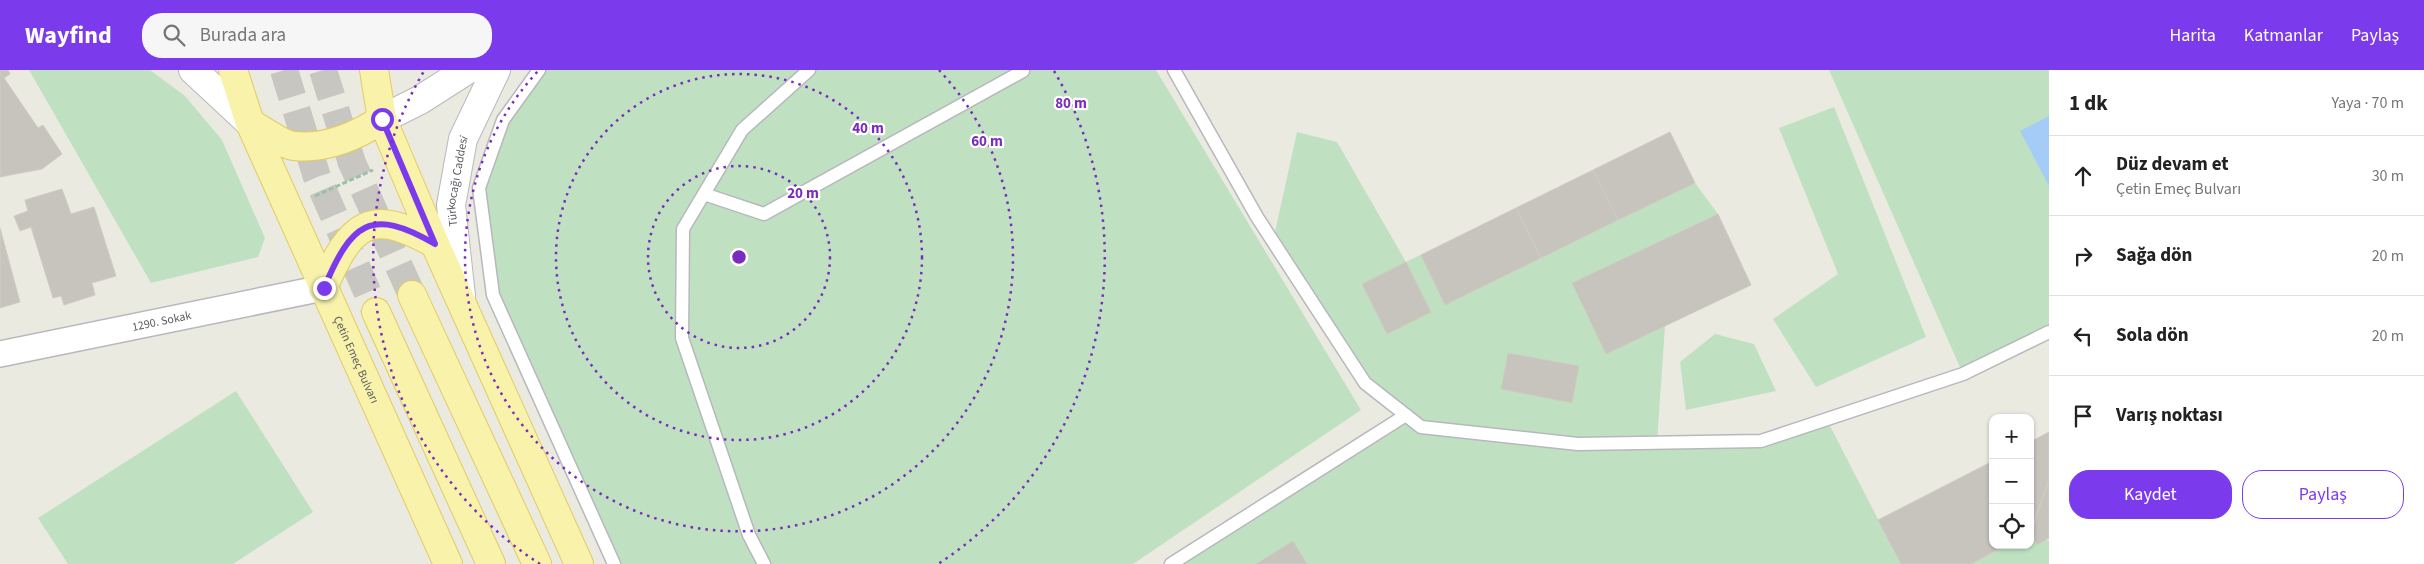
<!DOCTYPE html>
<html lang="tr">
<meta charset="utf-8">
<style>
:root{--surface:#fff;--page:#f6f6f6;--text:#222;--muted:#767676;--line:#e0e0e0;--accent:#7c3aed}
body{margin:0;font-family:"Source Sans 3",sans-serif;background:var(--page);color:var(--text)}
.controls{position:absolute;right:15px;bottom:15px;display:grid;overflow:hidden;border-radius:10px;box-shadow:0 1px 4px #0004}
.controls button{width:45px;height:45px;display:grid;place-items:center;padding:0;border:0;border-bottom:1px solid var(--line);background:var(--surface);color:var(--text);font:25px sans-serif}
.stop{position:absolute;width:15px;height:15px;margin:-11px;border:4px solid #7c3aed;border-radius:50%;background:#fff}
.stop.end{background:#7c3aed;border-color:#fff;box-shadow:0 1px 5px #0008}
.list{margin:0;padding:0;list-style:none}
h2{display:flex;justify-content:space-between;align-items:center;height:65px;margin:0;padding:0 20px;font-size:21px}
h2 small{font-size:16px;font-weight:400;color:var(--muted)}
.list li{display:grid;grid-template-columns:32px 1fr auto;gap:15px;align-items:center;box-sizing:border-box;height:80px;padding:0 20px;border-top:1px solid var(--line)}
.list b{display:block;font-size:19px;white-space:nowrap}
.list p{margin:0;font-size:16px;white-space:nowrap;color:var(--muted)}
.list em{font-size:16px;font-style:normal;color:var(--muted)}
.actions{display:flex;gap:10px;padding:15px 20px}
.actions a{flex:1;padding:11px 0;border:1px solid var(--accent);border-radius:20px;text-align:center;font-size:18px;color:var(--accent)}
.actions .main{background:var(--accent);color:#fff}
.icon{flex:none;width:28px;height:28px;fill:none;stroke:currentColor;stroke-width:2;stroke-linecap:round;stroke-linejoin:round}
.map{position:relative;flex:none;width:2049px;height:494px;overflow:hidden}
header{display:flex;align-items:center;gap:30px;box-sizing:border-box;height:70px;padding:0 25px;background:var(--accent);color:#fff}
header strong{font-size:24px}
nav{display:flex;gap:28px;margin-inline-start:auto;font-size:18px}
.search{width:350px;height:45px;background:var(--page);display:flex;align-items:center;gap:12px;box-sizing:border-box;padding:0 18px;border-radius:20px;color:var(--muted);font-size:19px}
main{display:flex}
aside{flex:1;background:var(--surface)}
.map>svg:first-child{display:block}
.green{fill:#bfe1c2}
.water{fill:#a5ccf7}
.building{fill:#c7c4be;stroke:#cfccc0}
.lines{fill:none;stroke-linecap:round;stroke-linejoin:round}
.primary-tunnel{stroke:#c7c6c1;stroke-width:28;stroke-dasharray:28 14;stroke-linecap:butt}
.service-casing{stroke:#b7b8bd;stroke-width:15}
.minor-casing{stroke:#b7b8bd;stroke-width:28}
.secondary-casing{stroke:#b7b9bf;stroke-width:30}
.primary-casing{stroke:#e4cb61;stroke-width:30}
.path{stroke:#9ac1a8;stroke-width:3;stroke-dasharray:5 2.5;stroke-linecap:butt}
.service{stroke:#fff;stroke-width:12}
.minor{stroke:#fff;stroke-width:25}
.secondary{stroke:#fff;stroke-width:28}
.primary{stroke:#f8f2aa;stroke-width:28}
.route{stroke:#7c3aed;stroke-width:6}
.ring{fill:none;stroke:#7b2cbf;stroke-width:2.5;stroke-dasharray:2.5 5}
.labels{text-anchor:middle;stroke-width:4.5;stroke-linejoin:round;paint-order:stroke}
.street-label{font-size:12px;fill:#5a5c61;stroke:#fff}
.centre{fill:#7b2cbf;stroke:#fff;stroke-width:2.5}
.ring-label{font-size:15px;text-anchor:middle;font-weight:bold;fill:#7b2cbf;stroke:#fff;stroke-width:4.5;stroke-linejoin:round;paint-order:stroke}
</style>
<header>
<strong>Wayfind</strong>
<div class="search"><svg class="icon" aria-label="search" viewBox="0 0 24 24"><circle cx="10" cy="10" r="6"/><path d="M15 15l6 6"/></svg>Burada ara</div>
<nav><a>Harita</a><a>Katmanlar</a><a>Paylaş</a></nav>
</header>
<main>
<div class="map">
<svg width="2049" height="494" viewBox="0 0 2049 494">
<rect width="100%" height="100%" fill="#ebeae1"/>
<g class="green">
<polygon points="29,0 150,0 185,26 222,70 265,168 258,187 151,213"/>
<polygon points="539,0 1156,0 1361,340 1133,494 614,494 493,225 479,118 503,50"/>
<polygon points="1829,0 2049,0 2049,260 1963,304"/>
<polygon points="1834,37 1926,267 1816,317 1773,249 1838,204 1779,58"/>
<polygon points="1297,62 1337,72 1406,192 1670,62 1695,113 1718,144 1751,215 1665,256 1657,372 1761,371 1827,350 1901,494 1171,494 1406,345 1365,313 1273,171"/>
<polygon points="1715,264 1754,274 1776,321 1686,340 1680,292"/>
<polygon points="236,321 313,442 233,494 68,494 38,448"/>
<polygon points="2031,463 2049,471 2049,494 1971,494 2007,475 2030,475"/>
</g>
<polygon class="water" points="2049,46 2049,116 2020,61"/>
<g class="building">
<polygon points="0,0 8,0 10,4 4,8 38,58 43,55 62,84 42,99 0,107"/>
<polygon points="1670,62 1695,113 1618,150 1593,100"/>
<polygon points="1593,100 1618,150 1541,188 1516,138"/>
<polygon points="62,119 71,144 94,137 116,206 92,213 95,225 64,235 61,226 53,228 31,157 20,161 14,146 28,141 25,130"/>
<polygon points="1516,138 1541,188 1445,235 1421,185"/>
<polygon points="1718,144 1751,215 1606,284 1572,213"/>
<polygon points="0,158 20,232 0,238"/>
<polygon points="1406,192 1431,242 1387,264 1362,214"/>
<polygon points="1508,283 1579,296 1572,333 1501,319"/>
<polygon points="2049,362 2049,409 2030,463 2030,372"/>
<polygon points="1993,391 1993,475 2007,475 1971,494 1901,494 1878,450"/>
<polygon points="2049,409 2049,468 2037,475 2031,463"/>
<polygon points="1293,471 1307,494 1256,494"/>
</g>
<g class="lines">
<g class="primary-tunnel">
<polyline points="284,0 317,107 376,242"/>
<polyline points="323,0 352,93 412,225"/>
</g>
<defs>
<g id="service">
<polyline points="539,0 503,50 479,118 493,225 614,494"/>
<polyline points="1174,0 1257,147 1365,313 1421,357 1578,374 1761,371 1963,304 2049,262"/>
<polyline points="704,124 764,144 1023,1"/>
<polyline points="764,494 749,465 682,268 683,159 742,60 809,0"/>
<polyline points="1171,494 1406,345"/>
</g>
<g id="minor">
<path id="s1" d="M0 284 323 218"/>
</g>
<g id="secondary">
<polyline points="193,0 250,53"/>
<polyline points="382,49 420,30 467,0"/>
<path id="s2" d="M461 226 451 135 463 69 496 0"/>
</g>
<g id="primary">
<path id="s3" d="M233 0 250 53 448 494"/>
<polyline points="374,0 382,49 435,174 579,494"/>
<path d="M250 53C261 59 283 75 294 76 326 79 357 66 382 49"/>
<path d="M323 218C351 153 370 136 435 174"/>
<polyline points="412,225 537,494"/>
<polyline points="376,242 491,494"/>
</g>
</defs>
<use href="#service" class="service-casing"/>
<use href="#minor" class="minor-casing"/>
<use href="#secondary" class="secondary-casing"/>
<use href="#primary" class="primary-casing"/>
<polyline class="path" points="315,126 373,100"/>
<use href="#service" class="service"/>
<use href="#minor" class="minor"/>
<use href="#secondary" class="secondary"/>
<use href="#primary" class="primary"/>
</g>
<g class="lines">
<path class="route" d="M324 218C351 154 370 136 435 174L382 49"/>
</g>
<g class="ring">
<circle cx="739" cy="187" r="91"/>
<circle cx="739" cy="187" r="183"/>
<path d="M939 0A274 274 0 1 1 539 0"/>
<path d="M540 494A366 366 0 0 1 424 1M1054 1A366 366 0 0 1 938 494"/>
</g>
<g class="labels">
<g class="street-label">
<text dy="4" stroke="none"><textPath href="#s2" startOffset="116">Türkocağı Caddesi</textPath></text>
<text dy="4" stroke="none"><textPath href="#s1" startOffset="165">1290. Sokak</textPath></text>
<text dy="4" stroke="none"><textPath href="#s3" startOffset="315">Çetin Emeç Bulvarı</textPath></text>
</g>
</g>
<circle cx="739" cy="187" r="8" class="centre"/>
<g class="ring-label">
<text x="1071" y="38">80 m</text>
<text x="868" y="63">40 m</text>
<text x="987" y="76">60 m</text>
<text x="803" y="128">20 m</text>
</g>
</svg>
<div class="controls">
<button>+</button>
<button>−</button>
<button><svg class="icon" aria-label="locate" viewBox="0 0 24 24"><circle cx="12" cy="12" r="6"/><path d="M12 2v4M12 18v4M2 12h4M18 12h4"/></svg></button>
</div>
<div class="stop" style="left:382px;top:49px"></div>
<div class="stop end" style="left:324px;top:218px"></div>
</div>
<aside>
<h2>1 dk<small>Yaya · 70 m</small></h2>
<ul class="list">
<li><svg class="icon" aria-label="ahead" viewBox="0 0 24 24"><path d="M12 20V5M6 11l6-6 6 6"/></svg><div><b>Düz devam et</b><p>Çetin Emeç Bulvarı</p></div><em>30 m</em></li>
<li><svg class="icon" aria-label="right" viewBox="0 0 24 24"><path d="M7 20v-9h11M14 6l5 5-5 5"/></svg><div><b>Sağa dön</b></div><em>20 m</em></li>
<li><svg class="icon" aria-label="left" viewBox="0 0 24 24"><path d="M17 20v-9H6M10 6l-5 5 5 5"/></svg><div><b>Sola dön</b></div><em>20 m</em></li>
<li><svg class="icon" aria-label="arrive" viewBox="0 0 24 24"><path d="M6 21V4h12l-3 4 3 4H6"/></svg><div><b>Varış noktası</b></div></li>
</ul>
<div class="actions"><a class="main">Kaydet</a><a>Paylaş</a></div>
</aside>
</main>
